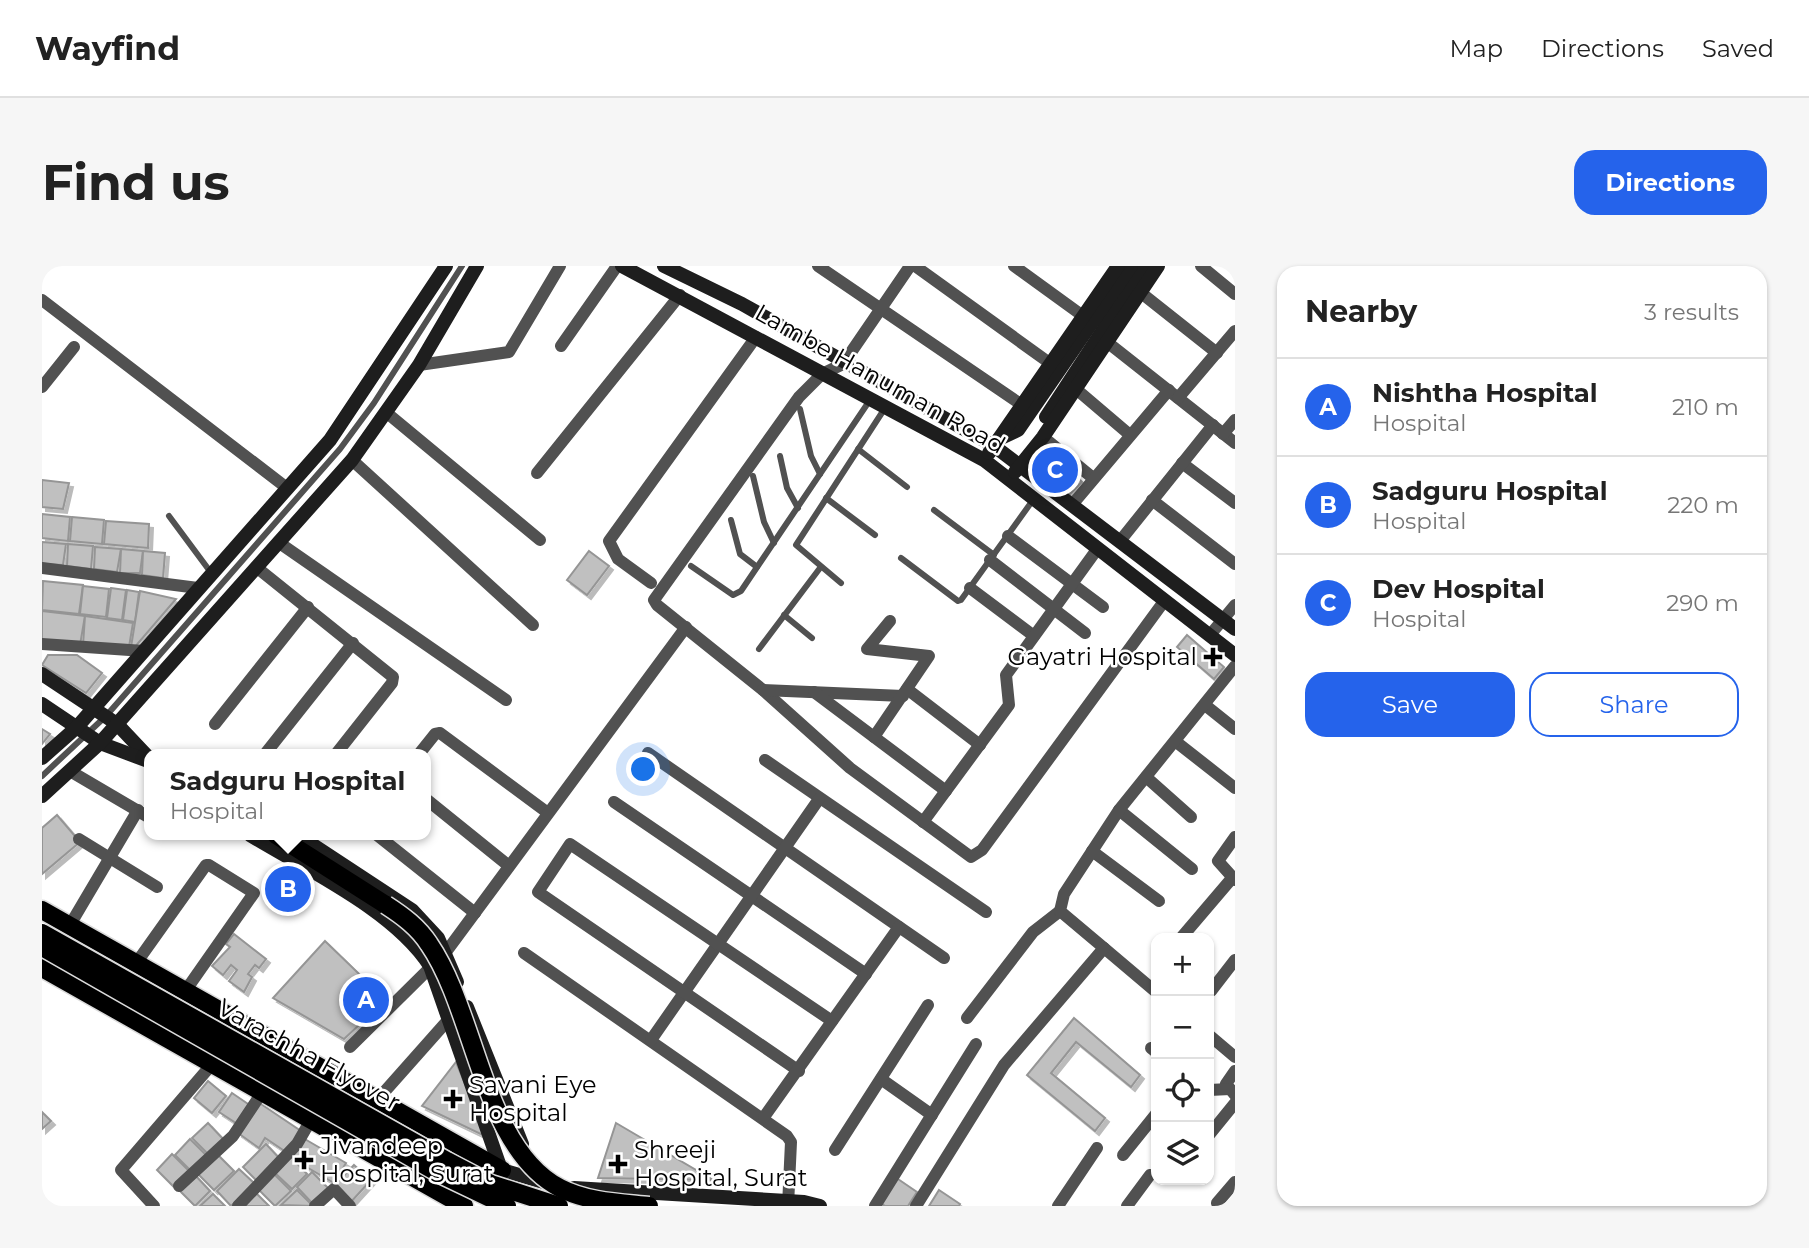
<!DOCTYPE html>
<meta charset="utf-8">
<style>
:root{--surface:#fff;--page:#f6f6f6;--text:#222;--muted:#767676;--line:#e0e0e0;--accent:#2563eb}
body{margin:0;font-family:Montserrat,sans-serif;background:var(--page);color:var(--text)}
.controls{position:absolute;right:21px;bottom:21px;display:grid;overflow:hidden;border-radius:14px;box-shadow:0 2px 5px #0004}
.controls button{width:63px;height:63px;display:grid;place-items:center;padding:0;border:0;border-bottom:2px solid var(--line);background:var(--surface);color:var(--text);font:35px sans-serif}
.you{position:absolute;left:602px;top:504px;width:24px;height:24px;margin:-18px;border:5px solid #fff;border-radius:50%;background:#1a73e8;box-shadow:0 0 0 10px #1a73e833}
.badge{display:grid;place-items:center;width:46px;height:46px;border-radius:50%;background:var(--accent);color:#fff;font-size:23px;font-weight:700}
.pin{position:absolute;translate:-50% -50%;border:4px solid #fff;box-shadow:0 2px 7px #0006}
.popup{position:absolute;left:102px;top:483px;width:287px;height:91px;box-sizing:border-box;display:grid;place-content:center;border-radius:14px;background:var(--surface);filter:drop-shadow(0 2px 5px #0005);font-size:23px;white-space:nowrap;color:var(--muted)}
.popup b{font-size:26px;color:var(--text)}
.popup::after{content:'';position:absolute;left:50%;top:100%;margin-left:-14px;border:14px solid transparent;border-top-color:var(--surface)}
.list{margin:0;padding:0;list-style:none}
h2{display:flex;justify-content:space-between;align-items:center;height:91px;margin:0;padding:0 28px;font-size:30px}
h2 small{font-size:23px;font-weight:400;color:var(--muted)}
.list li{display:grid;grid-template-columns:46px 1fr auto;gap:21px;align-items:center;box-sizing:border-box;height:98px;padding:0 28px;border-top:2px solid var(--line)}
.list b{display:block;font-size:26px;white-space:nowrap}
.list p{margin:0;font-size:23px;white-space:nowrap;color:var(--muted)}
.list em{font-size:23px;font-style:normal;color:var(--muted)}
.actions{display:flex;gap:14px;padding:21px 28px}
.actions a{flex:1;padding:16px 0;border:2px solid var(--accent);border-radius:21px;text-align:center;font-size:24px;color:var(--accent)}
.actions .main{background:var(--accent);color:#fff}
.icon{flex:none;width:38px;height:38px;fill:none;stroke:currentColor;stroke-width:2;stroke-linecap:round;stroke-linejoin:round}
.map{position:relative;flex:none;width:1193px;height:940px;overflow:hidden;border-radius:21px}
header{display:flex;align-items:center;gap:42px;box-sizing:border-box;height:98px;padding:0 35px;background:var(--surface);border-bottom:2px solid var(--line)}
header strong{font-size:33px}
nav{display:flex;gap:38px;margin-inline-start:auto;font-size:24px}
.intro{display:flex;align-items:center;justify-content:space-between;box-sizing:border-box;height:168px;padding:0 42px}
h1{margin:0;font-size:49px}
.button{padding:18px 32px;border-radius:21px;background:var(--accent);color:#fff;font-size:24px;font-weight:700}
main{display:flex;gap:42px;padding:0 42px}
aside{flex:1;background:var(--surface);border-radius:21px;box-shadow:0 2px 5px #0004}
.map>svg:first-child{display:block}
.building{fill:#c0c0c0;stroke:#959595;stroke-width:2;filter:url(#shadow)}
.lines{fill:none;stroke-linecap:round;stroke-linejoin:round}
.primary-casing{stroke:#dbdbdb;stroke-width:21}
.lane{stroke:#515151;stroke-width:6}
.street{stroke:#515151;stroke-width:12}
.secondary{stroke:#1e1e1e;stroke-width:14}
.primary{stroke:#000;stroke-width:18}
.primary-bridge-casing{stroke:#dbdbdb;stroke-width:21;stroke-linecap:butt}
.primary-bridge{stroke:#000;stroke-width:18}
.poi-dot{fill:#000;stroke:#fff;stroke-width:2.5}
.labels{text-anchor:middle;stroke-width:5;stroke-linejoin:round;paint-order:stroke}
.street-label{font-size:24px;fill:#000;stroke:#fff}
.poi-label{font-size:24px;fill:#000;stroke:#fff;text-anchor:start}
</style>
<header>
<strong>Wayfind</strong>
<nav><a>Map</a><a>Directions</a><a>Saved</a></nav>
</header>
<div class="intro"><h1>Find us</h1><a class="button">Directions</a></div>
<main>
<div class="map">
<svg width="1193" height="940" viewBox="0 0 1193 940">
<defs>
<filter id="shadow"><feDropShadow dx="4" dy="4" stdDeviation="0" flood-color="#0004"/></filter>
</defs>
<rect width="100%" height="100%" fill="#fff"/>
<g class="building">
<polygon points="1011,186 1040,216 1026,230 996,201"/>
<polygon points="0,214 27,217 21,243 0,241"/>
<polygon points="0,248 28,251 26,275 0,272"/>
<polygon points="30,251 62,254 60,278 28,275"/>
<polygon points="64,255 107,258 106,282 62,278"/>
<polygon points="0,276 24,278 21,299 0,298"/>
<polygon points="26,278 51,280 49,303 25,300"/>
<polygon points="53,281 79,283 75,306 52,303"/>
<polygon points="79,283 101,285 98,307 78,307"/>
<polygon points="101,285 123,287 121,312 100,309"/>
<polygon points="547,285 567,300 545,329 525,314"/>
<polygon points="1,315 41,319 37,348 0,344"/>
<polygon points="41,320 67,323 64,351 38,348"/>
<polygon points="69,322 84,324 80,354 65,352"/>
<polygon points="85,324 97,326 93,356 81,354"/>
<polygon points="98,325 134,333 92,382 89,381"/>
<polygon points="0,345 43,350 38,379 0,375"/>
<polygon points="43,350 91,357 87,381 41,379"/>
<polygon points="1145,369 1182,401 1172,413 1135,381"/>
<polygon points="6,389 35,389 60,407 44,427 0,399"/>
<polygon points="0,463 8,468 0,478"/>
<polygon points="15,549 38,576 0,608 0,562"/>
<polygon points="243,607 258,618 246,636 231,626"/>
<polygon points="192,668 224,693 217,702 213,699 206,708 210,711 202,726 187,715 195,704 189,699 181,709 170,700 188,681 184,678"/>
<polygon points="283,675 344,734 302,773 231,732"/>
<polygon points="1032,752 1098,809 1089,821 1034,776 1009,807 1063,852 1053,865 985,809"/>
<polygon points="414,796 445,871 380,840"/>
<polygon points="166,815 184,830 170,847 152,832"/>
<polygon points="190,827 209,840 197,859 177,846"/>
<polygon points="216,836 259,865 244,886 223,872 217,882 196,867"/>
<polygon points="0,846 9,855 0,863"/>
<polygon points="166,857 182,874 167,889 150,872"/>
<polygon points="574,857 671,914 556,912"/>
<polygon points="261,872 304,897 292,917 249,892"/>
<polygon points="148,873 165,890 149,905 133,889"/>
<polygon points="224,878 239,894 217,917 201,901"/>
<polygon points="130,888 147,905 131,920 115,904"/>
<polygon points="175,888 192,905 172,924 155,907"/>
<polygon points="249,891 265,908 250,923 233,907"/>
<polygon points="312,899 329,914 308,937 291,921"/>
<polygon points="197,903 213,918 189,940 175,925"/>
<polygon points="270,906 287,923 271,938 255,921"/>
<polygon points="152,908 168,925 153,940 136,923"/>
<polygon points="232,908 249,925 233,940 217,924"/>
<polygon points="853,911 875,926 866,940 843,940 836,935"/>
<polygon points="255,924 271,940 239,939"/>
<polygon points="897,924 918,938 917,940 887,940"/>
<polygon points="213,926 227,940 199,940"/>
<polygon points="171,928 183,940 158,940"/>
</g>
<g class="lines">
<defs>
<g id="primary">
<polyline points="234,569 344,639"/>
<polyline points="0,644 460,904"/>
<polyline points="0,702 422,940"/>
</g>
</defs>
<use href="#primary" class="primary-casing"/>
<g class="lane">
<polyline points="758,143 769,190 778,208"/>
<polyline points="816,183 865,221"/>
<polyline points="738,190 745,222 756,242"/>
<polyline points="711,210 722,256 732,277"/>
<polyline points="784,232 833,269"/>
<polyline points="892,244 952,289"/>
<polyline points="127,250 170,308"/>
<polyline points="689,254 698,288 715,301"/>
<polyline points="859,292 916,335 919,334 991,234"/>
<polyline points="649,300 691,329 699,325 828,134"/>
<polyline points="799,317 754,279 843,142"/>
<polyline points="742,349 770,372"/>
<polyline points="717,383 778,302"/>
<polyline points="0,510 64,450 298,183 332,137 420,0"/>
</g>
<g class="street">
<polyline points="776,0 980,139"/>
<polyline points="868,0 801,98 780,108 757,131 612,334 615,339 721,424 808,502 929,591 940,584 1123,334"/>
<polyline points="873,0 1009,98"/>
<polyline points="972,0 1041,50"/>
<polyline points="1159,0 1193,28"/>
<polyline points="1098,26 1175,87"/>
<polyline points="0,34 245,222"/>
<polyline points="1065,76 1193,177"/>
<polyline points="519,80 575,0"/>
<polyline points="377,99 467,86 518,0"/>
<polyline points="0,121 32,81"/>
<polyline points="1034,123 1088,169"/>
<polyline points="1136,132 1193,65"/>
<polyline points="345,147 498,274"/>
<polyline points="1181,168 1193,154"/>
<polyline points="1001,171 1051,212"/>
<polyline points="310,194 491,359"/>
<polyline points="1140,197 1193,237"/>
<polyline points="495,207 638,29"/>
<polyline points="1110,234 1193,298"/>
<polyline points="1030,239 1127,124"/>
<polyline points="966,270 1061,341"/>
<polyline points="1078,275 1171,159"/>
<polyline points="236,276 464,434"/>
<polyline points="948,294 1043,367"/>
<polyline points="214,301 351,411 350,417 294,488"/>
<polyline points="0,302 156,322"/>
<polyline points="609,317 576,293 567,275 714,71"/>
<polyline points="928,322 992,370"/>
<polyline points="1168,369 1193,339"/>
<polyline points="0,378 102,385"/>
<polyline points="865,423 938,479"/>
<polyline points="721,424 861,430"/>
<polyline points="772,426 904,525"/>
<polyline points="1163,439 1193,463"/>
<polyline points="173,458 266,341"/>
<polyline points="832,471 887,390 825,383 848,355"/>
<polyline points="1133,475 1193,522"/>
<polyline points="606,487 902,692"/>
<polyline points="223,488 311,377"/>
<polyline points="377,488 393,468 398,467 506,547"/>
<polyline points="723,494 944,646"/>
<polyline points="28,505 108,552"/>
<polyline points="1104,511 1149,551"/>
<polyline points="384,533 467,600"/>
<polyline points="572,536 824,708"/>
<polyline points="1077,544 1150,603"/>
<polyline points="881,556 967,439 964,409 1056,282"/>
<polyline points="335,569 433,647"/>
<polyline points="1193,571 1176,595 1193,614"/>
<polyline points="37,573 115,621"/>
<polyline points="1050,585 1117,635"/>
<polyline points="28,659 96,544"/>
<polyline points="1139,672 1191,611"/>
<polyline points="1062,682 1114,726"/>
<polyline points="482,687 745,870 749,876 746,940"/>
<polyline points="95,696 164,599 167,599 212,627 144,724"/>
<polyline points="1169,725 1193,694"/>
<polyline points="925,752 991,666 1018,645"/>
<polyline points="1167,769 1193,791"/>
<polyline points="609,774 777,533"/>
<polyline points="308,781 404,686 644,361"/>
<polyline points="1109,782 1114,786"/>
<polyline points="757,805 496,626 528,578 790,755"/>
<polyline points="1193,805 1184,818 1193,829"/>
<polyline points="839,813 890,849"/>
<polyline points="1167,824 1188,823"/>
<polyline points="336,833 407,753"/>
<polyline points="722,851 857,661"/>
<polyline points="1167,869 1193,837"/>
<polyline points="793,884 886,739"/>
<polyline points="1081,889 1114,848"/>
<polyline points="137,920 191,870 221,825"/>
<polyline points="1175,937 1193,916"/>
<polyline points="112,940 79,904 171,797"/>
<polyline points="196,940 255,878 270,852"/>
<polyline points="273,940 292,923 308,940"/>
<polyline points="833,940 934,778"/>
<polyline points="874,940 962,799 1062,682 1018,645 1022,628 1077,544 1193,400"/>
<polyline points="1016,940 1055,882"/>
<polyline points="1085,940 1108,909"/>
</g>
<g class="secondary">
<polyline points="580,0 942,194 1193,389"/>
<polyline points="622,0 700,38 952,180 1193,363"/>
<polyline points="1004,151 1103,0"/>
<polyline points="957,173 976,164 1089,0"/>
<polyline points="947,187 1076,0"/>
<polyline points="973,206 1001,171 1116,0"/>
<polyline points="0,408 75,458 108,493"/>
<polyline points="0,438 58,477 106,495"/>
<polyline points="0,492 35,461 288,174 404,0"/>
<polyline points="0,530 58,477 310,194 377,99 435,0"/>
<path d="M208 569C265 604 352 644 388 700L461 909"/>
<polyline points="256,569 370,644 396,672 415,716"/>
<polyline points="425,741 480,878"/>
<polyline points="460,904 512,919"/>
<polyline points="532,922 762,936 778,940"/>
</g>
<use href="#primary" class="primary"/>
<defs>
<g id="primary-bridge">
<path d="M344 639C361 650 376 661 387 678 434 746 441 882 518 922 545 936 578 937 607 940"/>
<polyline points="0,667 405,895 449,918 517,940"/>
<polyline points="0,681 400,909 465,940"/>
</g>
</defs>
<use href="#primary-bridge" class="primary-bridge-casing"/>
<use href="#primary-bridge" class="primary-bridge"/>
</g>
<g class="poi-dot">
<path d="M1167.5 380.5h7v7h7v7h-7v7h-7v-7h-7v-7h7z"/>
<path d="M407.5 822.5h7v7h7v7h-7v7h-7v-7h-7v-7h7z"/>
<path d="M258.5 883.5h7v7h7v7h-7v7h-7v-7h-7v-7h7z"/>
<path d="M572.5 887.5h7v7h7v7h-7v7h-7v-7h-7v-7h7z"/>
</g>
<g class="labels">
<g class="street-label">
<text transform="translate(838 113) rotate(29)" y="8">Lambe Hanuman Road</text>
<text transform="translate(267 789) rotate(29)" y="8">Varachha Flyover</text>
</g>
<g class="poi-label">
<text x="1155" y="399" text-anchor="end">Gayatri Hospital</text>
<text x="427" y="827">Savani Eye<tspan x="427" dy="28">Hospital</tspan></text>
<text x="278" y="888">Jivandeep<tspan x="278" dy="28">Hospital, Surat</tspan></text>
<text x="592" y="892">Shreeji<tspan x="592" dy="28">Hospital, Surat</tspan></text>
</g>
</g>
</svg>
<div class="controls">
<button>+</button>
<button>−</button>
<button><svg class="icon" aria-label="locate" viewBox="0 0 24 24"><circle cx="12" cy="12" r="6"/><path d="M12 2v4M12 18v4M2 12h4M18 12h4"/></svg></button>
<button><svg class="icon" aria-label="layers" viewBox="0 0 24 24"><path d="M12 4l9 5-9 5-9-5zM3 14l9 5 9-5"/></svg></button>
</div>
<div class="you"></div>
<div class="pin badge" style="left:324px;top:734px">A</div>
<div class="pin badge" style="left:246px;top:623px">B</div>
<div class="popup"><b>Sadguru Hospital</b>Hospital</div>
<div class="pin badge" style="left:1013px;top:204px">C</div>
</div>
<aside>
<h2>Nearby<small>3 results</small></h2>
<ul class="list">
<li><span class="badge">A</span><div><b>Nishtha Hospital</b><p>Hospital</p></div><em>210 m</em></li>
<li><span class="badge">B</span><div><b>Sadguru Hospital</b><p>Hospital</p></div><em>220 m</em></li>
<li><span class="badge">C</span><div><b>Dev Hospital</b><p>Hospital</p></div><em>290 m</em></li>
</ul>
<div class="actions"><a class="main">Save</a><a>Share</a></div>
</aside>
</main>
